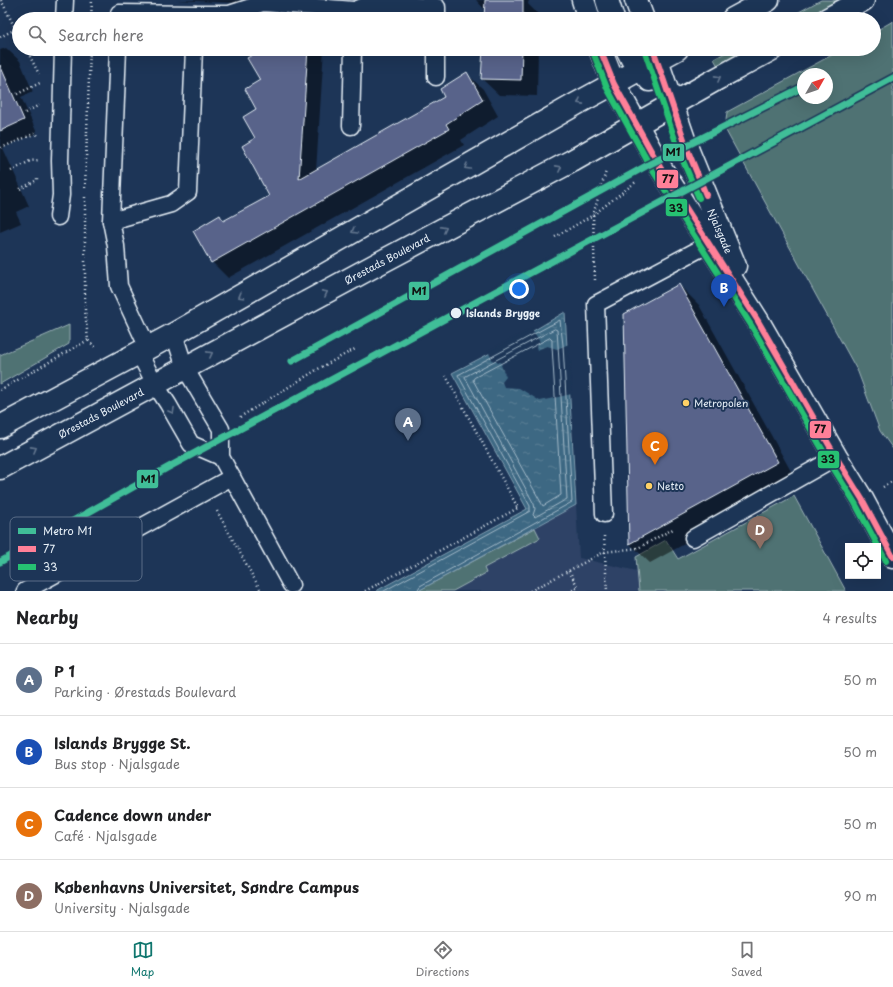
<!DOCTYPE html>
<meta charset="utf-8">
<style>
:root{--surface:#fff;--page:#f6f6f6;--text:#202124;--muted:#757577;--line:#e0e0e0;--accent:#0f766e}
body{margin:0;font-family:"Playpen Sans",sans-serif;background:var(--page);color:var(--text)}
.controls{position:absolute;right:12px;bottom:12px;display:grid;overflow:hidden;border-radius:0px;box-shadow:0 4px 16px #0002}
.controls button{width:36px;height:36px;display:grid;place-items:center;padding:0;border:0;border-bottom:1px solid var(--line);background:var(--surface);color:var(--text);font:20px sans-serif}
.compass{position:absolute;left:797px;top:68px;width:36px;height:36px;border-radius:50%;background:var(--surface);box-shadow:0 4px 16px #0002;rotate:50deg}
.you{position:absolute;left:519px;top:289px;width:14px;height:14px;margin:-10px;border:3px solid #fff;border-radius:50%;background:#1a73e8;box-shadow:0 0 0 6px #1a73e833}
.badge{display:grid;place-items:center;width:26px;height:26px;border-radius:50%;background:var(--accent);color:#fff;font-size:13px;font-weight:700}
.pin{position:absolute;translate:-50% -33px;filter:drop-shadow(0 1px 2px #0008)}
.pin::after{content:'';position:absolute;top:21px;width:14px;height:12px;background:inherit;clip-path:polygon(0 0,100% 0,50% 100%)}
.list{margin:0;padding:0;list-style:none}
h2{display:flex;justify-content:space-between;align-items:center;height:52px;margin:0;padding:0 16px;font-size:17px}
h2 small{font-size:13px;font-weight:400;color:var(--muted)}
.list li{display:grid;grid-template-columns:26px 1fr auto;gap:12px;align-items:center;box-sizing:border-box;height:72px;padding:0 16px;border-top:1px solid var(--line)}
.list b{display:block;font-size:15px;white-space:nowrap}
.list p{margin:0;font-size:13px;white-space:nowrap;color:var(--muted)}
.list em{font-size:13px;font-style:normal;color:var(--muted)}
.icon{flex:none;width:22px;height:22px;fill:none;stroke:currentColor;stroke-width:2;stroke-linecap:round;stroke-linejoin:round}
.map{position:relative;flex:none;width:893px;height:591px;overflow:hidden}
.search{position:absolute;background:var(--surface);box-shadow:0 4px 16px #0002;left:12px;right:12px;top:12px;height:44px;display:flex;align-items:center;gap:10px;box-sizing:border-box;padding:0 14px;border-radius:22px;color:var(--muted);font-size:15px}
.sheet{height:340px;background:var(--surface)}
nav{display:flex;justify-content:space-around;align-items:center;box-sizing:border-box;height:56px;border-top:1px solid var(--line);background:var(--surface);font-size:11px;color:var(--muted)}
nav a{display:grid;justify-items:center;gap:2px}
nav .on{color:var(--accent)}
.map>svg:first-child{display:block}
.built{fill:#2f4366}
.green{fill:#4f7273;stroke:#9cb2b6;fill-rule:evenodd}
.water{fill:url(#water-ripples);stroke:#819fb2}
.pier{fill:#1d3557}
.shadow{fill:#0007}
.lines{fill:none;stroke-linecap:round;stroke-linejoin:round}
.shore{stroke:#a4bac9;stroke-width:1}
.building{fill:#59638a;stroke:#e8f1f8}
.lane-casing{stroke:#e8f1f8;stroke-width:19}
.secondary-casing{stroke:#e8f1f8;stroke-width:25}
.path{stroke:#e8f1f8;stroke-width:2.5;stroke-dasharray:1 3;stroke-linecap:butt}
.lane{stroke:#1d3557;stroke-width:16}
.secondary{stroke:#1d3557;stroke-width:22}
.bus-1-casing{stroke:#1d3557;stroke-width:9}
.bus-2-casing{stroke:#1d3557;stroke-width:9}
.bus-1{stroke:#ff8098;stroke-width:6}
.bus-2{stroke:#26c172;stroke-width:6}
.metro-1-casing{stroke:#1d3557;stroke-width:10}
.metro-1{stroke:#40be98;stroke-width:7}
.oneway{stroke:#64778f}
.stop-dot{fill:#e8f1f8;stroke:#1d3557;stroke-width:1.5}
.poi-dot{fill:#ffd166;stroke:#1d3557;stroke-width:1.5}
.labels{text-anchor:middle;stroke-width:4;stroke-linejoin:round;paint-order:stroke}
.street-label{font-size:10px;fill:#e8f1f8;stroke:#1d3557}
.stop-label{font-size:10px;font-weight:bold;fill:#e8f1f8;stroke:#1d3557;text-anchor:start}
.poi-label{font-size:10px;fill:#e8f1f8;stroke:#1d3557;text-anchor:start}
.key{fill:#1d3557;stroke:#5a6d87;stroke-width:1}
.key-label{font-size:11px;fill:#e8f1f8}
.line-badge{stroke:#1d3557;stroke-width:1.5}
.pale-badge-label{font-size:11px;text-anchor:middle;font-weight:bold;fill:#111}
</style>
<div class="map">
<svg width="893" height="591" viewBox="0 0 893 591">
<defs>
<pattern id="water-ripples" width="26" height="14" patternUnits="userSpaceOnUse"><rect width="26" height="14" fill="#3d6883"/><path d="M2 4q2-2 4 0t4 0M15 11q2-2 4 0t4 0" fill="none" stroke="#597e95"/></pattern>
</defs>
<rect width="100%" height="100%" fill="#1d3557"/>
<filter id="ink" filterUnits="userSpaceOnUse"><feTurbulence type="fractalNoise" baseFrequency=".025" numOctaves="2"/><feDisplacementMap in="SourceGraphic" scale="8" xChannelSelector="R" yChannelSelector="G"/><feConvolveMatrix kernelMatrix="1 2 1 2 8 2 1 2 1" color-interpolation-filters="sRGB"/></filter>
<g filter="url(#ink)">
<polygon class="built" points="794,496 846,591 418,591 576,505 579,558 637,571 636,557 666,540 678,559"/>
<g class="green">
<polygon points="821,0 838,0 803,19 786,19"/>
<path d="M893 21V400L891 401 893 405V449L880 431 858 372 725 129 727 112 843 49H874V32ZM803 74H827V98H803Z"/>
<polygon points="732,49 748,49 718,66 714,59"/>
<polygon points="69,325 69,344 0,384 0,355"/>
<polygon points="794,496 846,591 639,591 636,557 666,540 678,559"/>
<polygon points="535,528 540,538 484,568 486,573 453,591 418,591"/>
</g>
<polygon class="water" points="565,312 576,505 418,591 376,591 527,509 452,373 533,331"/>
<polygon class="pier" points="532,329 540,342 536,347 537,350 547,346 557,349 569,344 572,394 540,401 519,388 504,387 502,382 506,377 501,365 502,365 500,362 498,363 495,360 493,361 488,351"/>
<g class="shadow">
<polygon points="176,0 330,0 329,7"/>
<polygon points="464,0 529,0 528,4 539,15 539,19 485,19 485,10 476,0"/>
<polygon points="6,48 20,61 33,92 21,97 37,133 3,148 29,206 16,212 21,223 0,232 0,50"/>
<polygon points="262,49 324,49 316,171 446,97 467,74 483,89 498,116 461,140 464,145 228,278 212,262 220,217 224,222 271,196 256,139"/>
<polygon points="484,49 538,49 537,96 499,95 482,79"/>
<polygon points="679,285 699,305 797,482 650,563 630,544 625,315"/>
</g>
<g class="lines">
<g class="shore">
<polygon points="555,329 557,330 558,345 567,499 535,517 533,515 535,509 534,504 465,377"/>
<polygon points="550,338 552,340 552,346 561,495 543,506 473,380 474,378"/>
<polyline points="384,591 530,511 530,506 458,375 560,320 563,345 572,502 420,586 417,591"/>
</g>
</g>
<g class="building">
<polygon points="485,0 523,0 523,19 484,19"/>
<polygon points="273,14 310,17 310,19 265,19"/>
<polygon points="261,49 308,49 299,179 444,97 440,89 467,72 483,100 446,124 449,129 211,263 193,231 220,215 223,221 269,196 242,146 255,138 243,117 256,109 245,89 260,80 247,58 261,50"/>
<polygon points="483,49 522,49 521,80 481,79"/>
<polygon points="0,65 24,120 0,131"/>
<polygon points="679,284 778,462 629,544 624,314"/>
</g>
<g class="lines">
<defs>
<g id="lane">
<polyline points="355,10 369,4 437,7 437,19"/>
<polyline points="195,14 229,14 263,3 355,10 354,19"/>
<polyline points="64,19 65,0"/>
<polyline points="119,19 119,13 195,14 195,19"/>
<polyline points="118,49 111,221 116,246 119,286 148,348"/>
<polyline points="436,77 436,49"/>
<polyline points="351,126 353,49"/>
<polyline points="58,217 61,195 60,161 63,49"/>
<polyline points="111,221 171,204 188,192 194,49"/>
<polyline points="174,334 185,368 221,429 221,457 291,585"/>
<polyline points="139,353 155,384 168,404 191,444 221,457"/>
<polyline points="604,514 596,304 709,244"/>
<polyline points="693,538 836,457"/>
<polyline points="25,591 232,477"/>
</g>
<g id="secondary">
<polyline points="583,0 589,19"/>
<polyline points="607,0 613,19"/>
<polyline points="636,0 643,19"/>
<polyline points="733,19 768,0"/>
<polyline points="828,19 863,0"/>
<polyline points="600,49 614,84 660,167 758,321 836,457 862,499 893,557"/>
<polyline points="627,49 632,59 650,80"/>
<polyline points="653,49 688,151 735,266"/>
<polyline points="0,427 174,334 576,104 677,49"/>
<polyline points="0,468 385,260 572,161 715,80 772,49"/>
</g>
</defs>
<use href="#lane" class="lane-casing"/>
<use href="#secondary" class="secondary-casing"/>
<g class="path">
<polyline points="1,0 19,36"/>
<polyline points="91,19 92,0"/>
<polyline points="0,37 16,29"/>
<polyline points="26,49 39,74"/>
<polyline points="17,94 40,83"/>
<polyline points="25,113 39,105"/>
<polyline points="1,148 36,133 38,136"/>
<polyline points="11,171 30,161 39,160"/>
<polyline points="85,188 90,49"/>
<polyline points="20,189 37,180 37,178"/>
<polyline points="85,197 85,310 88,340 95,347"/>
<polyline points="555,237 593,215 637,181"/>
<polyline points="595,280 593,215 606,171"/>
<polyline points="0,390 88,340"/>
<polyline points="240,417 318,369 355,349"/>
<polyline points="883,487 893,481"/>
<polyline points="217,511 261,591"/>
<polyline points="604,536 607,591"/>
<polyline points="569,571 578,587 571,591"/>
<polyline points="365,591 518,508 446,376"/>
<polyline points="530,591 604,552 638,548 673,529"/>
</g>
<use href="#lane" class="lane"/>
<use href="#secondary" class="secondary"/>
<defs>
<g id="bus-1">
<polyline points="600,49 614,84 660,167 758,321 836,457 862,499 893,557"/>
<polyline points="653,49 688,151 706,195"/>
</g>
<g id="bus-2">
<polyline points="593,52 607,88 653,171 751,325 829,461 855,503 886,561"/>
<polyline points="645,52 680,154 699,198"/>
</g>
</defs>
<use href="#bus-1" class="bus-1-casing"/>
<use href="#bus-2" class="bus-2-casing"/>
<use href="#bus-1" class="bus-1"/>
<use href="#bus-2" class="bus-2"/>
<defs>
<g id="metro-1">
<polyline points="292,361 648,165 803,87"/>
<polyline points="0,562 167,468 893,78"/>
</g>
</defs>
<use href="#metro-1" class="metro-1-casing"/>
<use href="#metro-1" class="metro-1"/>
</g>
<defs><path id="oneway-chevron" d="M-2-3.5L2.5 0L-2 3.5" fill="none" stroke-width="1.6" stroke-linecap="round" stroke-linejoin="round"/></defs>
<g class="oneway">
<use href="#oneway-chevron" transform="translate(718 78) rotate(-29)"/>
<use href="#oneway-chevron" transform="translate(580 102) rotate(151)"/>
<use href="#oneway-chevron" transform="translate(467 167) rotate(150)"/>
<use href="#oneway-chevron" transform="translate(559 168) rotate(-28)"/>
<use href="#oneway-chevron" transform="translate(444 229) rotate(-28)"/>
<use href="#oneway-chevron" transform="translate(354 231) rotate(150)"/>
<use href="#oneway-chevron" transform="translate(325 293) rotate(-28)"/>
<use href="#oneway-chevron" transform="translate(241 296) rotate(150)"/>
<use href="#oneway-chevron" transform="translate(210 354) rotate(-28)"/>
<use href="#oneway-chevron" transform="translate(172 411) rotate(61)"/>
<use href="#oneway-chevron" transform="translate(34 449) rotate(-29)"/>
</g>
</g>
<circle class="stop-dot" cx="456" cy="313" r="6"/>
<g class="poi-dot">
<circle cx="686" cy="403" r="4"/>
<circle cx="649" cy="486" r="4"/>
</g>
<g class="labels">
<g class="street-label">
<text transform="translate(720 231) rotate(67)" y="4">Njalsgade</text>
<text transform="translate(387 259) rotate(-28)" y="4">Ørestads Boulevard</text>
<text transform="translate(101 413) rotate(-28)" y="4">Ørestads Boulevard</text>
</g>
<g class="stop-label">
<text x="466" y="317">Islands Brygge</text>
</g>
<g class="poi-label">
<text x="694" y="407">Metropolen</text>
<text x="657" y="490">Netto</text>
</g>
</g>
<rect x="10" y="517" width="132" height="64" rx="6" class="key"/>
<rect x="18" y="528" width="18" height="6" fill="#40be98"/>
<rect x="18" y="546" width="18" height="6" fill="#ff8098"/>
<rect x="18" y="564" width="18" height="6" fill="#26c172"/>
<g class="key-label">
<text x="43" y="535">Metro M1</text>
<text x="43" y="553">77</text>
<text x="43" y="571">33</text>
</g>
<g class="line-badge">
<rect x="662" y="143" width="23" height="19" rx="4" fill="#40be98"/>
<rect x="656" y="169" width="23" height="20" rx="4" fill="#ff8098"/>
<rect x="665" y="198" width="23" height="19" rx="4" fill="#26c172"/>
<rect x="408" y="281" width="22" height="20" rx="4" fill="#40be98"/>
<rect x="809" y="420" width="23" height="19" rx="4" fill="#ff8098"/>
<rect x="817" y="450" width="23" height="19" rx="4" fill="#26c172"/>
<rect x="136" y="469" width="23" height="20" rx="4" fill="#40be98"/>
</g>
<g class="pale-badge-label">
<text x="673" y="156">M1</text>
<text x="668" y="183">77</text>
<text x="676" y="212">33</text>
<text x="419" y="295">M1</text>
<text x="820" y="433">77</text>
<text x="828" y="463">33</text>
<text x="148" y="483">M1</text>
</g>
</svg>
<div class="controls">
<button><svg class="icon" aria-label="locate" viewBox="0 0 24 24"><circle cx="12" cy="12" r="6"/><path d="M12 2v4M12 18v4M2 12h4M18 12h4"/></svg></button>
</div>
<svg class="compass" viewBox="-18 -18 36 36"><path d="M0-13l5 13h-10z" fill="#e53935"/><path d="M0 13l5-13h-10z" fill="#757577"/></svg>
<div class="you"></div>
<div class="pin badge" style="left:408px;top:441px;background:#5c6f8a">A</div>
<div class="pin badge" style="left:724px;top:307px;background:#1a4fb4">B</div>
<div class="pin badge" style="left:655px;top:465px;background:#e8710a">C</div>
<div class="pin badge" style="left:760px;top:549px;background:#8d6e63">D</div>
<div class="search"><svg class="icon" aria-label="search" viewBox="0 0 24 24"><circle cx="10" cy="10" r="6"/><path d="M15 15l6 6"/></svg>Search here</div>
</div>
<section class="sheet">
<h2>Nearby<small>4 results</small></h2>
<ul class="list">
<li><span class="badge" style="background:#5c6f8a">A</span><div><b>P 1</b><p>Parking · Ørestads Boulevard</p></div><em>50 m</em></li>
<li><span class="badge" style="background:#1a4fb4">B</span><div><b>Islands Brygge St.</b><p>Bus stop · Njalsgade</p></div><em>50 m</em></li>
<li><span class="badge" style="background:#e8710a">C</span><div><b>Cadence down under</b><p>Café · Njalsgade</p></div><em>50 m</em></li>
<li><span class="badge" style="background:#8d6e63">D</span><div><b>Københavns Universitet, Søndre Campus</b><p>University · Njalsgade</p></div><em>90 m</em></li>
</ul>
</section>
<nav>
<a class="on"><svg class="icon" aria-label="map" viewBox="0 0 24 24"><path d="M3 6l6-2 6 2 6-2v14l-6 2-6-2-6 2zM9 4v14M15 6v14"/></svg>Map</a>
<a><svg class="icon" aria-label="directions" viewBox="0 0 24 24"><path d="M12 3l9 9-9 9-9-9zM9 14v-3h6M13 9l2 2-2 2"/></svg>Directions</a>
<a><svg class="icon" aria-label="saved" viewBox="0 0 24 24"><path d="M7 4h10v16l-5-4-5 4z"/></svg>Saved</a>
</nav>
